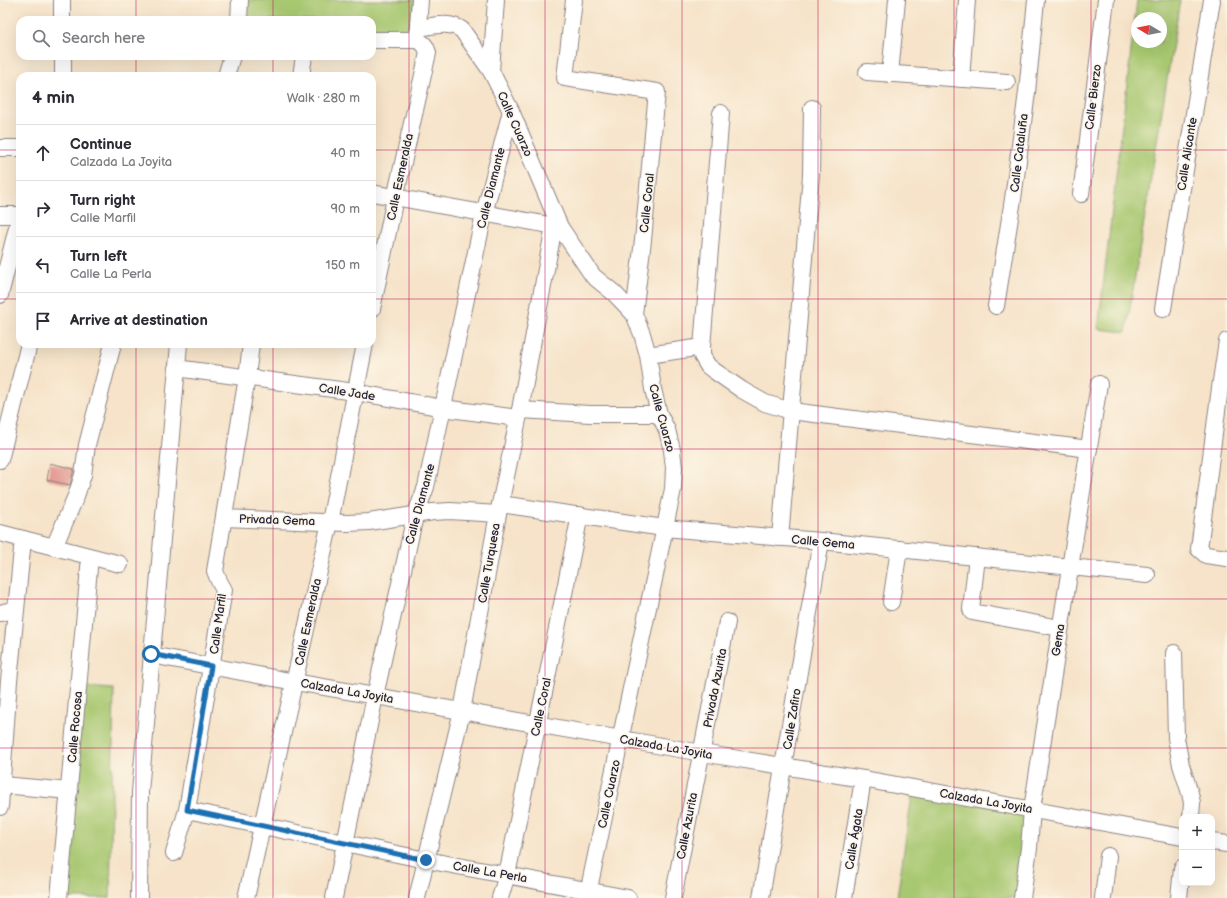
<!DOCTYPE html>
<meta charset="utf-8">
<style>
:root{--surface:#fff;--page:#f7f7f7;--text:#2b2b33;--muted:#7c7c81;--line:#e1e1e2}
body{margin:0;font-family:"Balsamiq Sans",sans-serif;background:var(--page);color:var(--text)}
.controls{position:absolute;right:12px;bottom:12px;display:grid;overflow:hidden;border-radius:8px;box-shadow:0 4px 16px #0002}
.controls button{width:36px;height:36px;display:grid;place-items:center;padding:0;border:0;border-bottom:1px solid var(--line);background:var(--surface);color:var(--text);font:20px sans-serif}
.compass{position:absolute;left:1131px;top:12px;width:36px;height:36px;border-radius:50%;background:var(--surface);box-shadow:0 4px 16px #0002;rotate:280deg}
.stop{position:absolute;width:12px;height:12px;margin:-9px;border:3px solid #1f6fb2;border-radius:50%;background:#fff}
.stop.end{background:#1f6fb2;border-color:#fff;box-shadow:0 1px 4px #0008}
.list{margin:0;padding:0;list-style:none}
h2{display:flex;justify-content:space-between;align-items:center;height:52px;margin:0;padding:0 16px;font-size:17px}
h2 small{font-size:13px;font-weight:400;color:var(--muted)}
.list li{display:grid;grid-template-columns:26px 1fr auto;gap:12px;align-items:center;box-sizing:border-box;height:56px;padding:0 16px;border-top:1px solid var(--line)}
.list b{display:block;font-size:15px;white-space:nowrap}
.list p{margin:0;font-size:13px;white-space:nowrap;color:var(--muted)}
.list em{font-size:13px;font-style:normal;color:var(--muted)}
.icon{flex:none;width:22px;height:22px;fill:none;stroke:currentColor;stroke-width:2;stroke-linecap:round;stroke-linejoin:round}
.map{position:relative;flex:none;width:1227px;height:898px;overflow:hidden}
.search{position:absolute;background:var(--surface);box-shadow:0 4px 16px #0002;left:16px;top:16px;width:360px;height:44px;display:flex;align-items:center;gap:10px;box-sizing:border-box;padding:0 14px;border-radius:12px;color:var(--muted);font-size:15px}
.panel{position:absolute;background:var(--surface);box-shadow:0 4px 16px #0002;left:16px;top:72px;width:360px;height:276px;border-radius:12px}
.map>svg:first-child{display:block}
.green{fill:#a7c770;stroke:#647456;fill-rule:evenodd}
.building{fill:#e2978f}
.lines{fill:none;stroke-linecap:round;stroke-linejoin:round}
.minor-casing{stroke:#8c8282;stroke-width:18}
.minor{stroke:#fff;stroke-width:16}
.route{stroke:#1f6fb2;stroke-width:5}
.grid{fill:none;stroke:#c2185b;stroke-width:1;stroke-opacity:0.55}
.labels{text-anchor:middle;stroke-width:3;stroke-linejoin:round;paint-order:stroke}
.street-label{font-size:12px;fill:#22223b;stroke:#fcf5e5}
</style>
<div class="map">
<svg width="1227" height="898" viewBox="0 0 1227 898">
<rect width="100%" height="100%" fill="#fcf5e5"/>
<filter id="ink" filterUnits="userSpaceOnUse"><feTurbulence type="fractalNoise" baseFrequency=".025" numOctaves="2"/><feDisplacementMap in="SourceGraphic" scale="8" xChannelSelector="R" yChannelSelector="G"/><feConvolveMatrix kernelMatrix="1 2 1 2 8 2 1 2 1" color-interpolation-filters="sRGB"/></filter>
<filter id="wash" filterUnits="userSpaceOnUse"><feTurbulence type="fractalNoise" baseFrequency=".012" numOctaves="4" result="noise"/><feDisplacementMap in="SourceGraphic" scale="16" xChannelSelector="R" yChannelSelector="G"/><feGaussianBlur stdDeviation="0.9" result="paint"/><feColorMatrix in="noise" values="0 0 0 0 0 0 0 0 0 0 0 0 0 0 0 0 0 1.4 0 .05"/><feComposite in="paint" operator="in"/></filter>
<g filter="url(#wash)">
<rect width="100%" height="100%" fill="#f6e3c9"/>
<g class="green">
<polygon points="241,0 414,0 414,35 372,35 372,20 242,20"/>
<path d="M1137 0H1180L1126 332 1098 329ZM1137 18H1161V42H1137Z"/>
<polygon points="84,687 114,689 110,898 62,898"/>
<polygon points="912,795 1027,812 1019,898 897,898"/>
</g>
<g id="blocks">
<polygon class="building" points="50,463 74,469 70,485 47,480"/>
</g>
</g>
<g filter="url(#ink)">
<use href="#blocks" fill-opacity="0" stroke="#8c8282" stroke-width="1"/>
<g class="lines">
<defs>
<g id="minor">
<polyline points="62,0 62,20"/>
<polyline points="574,0 565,78 657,92 643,240 634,314"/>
<polyline points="239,20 240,0"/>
<path d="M418 28C433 26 449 21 462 30L491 71 511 111 560 227 593 276 614 293 634 314 642 334 648 355 653 389 659 414 667 430 672 450 674 468 673 489 587 898"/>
<polyline points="417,38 420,0"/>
<path d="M372 40H417C424 43 426 46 428 53L395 198 372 309"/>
<polyline points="63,56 63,76"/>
<polyline points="491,71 496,0"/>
<polyline points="867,72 1007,82"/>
<polyline points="890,74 897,0"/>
<polyline points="226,76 232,56"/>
<polyline points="301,76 304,56"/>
<polyline points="961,79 967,0"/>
<polyline points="721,113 702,347 702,356 708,366 713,370 742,390 765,403 791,411 1089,449"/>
<polyline points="0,148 20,148"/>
<polyline points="372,193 560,227"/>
<polyline points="1081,194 1106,0"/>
<polyline points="0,215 20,215"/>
<polyline points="0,295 20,216"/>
<polyline points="996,306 1013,199 1027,92 1036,0"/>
<polyline points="1163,309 1212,0"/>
<polyline points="1227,341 1220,388 1199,549 1206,555 1227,558"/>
<polyline points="648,355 702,347"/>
<polyline points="176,368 355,392 443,408 518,418"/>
<polyline points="520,410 590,414 659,414"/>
<polyline points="0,460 29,344"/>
<polyline points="500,504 664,528 821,541 1147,575"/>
<polyline points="224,518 347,523 369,522 433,512 450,511 498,514"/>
<polyline points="0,533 120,564"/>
<polyline points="780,538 811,176 812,108"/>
<polyline points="54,547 76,496 83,475 87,445 113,344"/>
<polyline points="977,557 971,609 972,612 1060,628"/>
<polyline points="891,602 899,549"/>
<polyline points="0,613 16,609"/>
<polyline points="1174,653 1176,738 1181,765 1190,793 1192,803 1191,817"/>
<polyline points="151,655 295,682 702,753 863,779 1182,837"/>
<polyline points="2,785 70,791"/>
<polyline points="0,807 9,681 23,539"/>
<polyline points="187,810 426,860 628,898"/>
<polyline points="1212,842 1227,844"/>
<polyline points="174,853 187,810 224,590 219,581 215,571 247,377 251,344"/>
<polyline points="59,898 90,557"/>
<polyline points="139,898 140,792 179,344"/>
<polyline points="246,898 330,522 365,344"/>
<polyline points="334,898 375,696 415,516 426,487 484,214 511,111"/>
<polyline points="417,898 462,711 498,514 520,410 554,226"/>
<polyline points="500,898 507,875 580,515"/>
<polyline points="673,898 727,622"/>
<polyline points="761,898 821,541"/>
<polyline points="844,898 863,779"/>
<polyline points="1022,898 1029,848 1032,809 1099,384"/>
<polyline points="1103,898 1108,856"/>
<polyline points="1179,898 1182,868"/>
</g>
</defs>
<use href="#minor" class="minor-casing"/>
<use href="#minor" class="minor"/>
</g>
</g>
<g class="lines" filter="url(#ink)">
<polyline class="route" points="151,654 211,666 187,810 426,860"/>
</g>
<path class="grid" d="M136 0V20M273 0V20M409 0V898M545 0V898M682 0V898M818 0V898M954 0V898M1091 0V898M136 56V76M273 56V76M0 150H20M372 150H1227M0 299H20M372 299H1227M136 344V898M273 344V898M0 449H1227M0 599H1227M0 748H1227"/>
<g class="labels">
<g class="street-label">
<text transform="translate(1093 97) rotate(-83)" y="4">Calle Bierzo</text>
<text transform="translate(515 124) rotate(66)" y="4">Calle Cuarzo</text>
<text transform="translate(1019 153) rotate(-83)" y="4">Calle Cataluña</text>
<text transform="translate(1187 154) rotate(-81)" y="4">Calle Alicante</text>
<text transform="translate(400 177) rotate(-78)" y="4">Calle Esmeralda</text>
<text transform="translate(491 188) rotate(-76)" y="4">Calle Diamante</text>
<text transform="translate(647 203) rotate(-84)" y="4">Calle Coral</text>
<text transform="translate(347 392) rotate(9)" y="4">Calle Jade</text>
<text transform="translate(662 418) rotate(75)" y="4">Calle Cuarzo</text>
<text transform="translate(420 504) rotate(-75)" y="4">Calle Diamante</text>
<text transform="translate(277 520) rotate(2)" y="4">Privada Gema</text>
<text transform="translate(823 542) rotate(5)" y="4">Calle Gema</text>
<text transform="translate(489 563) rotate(-80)" y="4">Calle Turquesa</text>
<text transform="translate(308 622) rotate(-78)" y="4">Calle Esmeralda</text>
<text transform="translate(218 624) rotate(-82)" y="4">Calle Marfil</text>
<text transform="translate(1058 640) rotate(-81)" y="4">Gema</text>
<text transform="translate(715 688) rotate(-79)" y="4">Privada Azurita</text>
<text transform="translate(347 691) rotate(10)" y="4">Calzada La Joyita</text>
<text transform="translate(541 707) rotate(-78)" y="4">Calle Coral</text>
<text transform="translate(792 719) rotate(-81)" y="4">Calle Zafiro</text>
<text transform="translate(75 727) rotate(-85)" y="4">Calle Rocosa</text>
<text transform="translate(666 747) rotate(10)" y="4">Calzada La Joyita</text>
<text transform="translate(609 794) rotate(-78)" y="4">Calle Cuarzo</text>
<text transform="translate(986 801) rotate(10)" y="4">Calzada La Joyita</text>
<text transform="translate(687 826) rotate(-79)" y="4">Calle Azurita</text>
<text transform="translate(854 839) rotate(-81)" y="4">Calle Ágata</text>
<text transform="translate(490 872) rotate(10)" y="4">Calle La Perla</text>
</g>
</g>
</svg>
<div class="controls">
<button>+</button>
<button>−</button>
</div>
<svg class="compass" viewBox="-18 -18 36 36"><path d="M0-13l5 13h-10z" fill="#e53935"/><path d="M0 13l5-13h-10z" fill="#7c7c81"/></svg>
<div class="stop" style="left:151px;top:654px"></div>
<div class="stop end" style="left:426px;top:860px"></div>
<div class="search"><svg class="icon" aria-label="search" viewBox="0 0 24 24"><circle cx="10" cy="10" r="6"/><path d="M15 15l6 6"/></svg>Search here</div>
<section class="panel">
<h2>4 min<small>Walk · 280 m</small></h2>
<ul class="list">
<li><svg class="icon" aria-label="ahead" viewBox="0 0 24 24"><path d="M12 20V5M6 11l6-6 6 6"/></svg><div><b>Continue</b><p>Calzada La Joyita</p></div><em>40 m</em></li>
<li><svg class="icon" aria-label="right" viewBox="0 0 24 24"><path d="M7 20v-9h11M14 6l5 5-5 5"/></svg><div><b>Turn right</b><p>Calle Marfil</p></div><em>90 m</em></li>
<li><svg class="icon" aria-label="left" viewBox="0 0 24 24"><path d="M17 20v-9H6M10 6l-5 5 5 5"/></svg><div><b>Turn left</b><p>Calle La Perla</p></div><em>150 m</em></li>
<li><svg class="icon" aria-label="arrive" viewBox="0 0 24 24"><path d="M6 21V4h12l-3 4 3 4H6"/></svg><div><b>Arrive at destination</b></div></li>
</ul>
</section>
</div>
